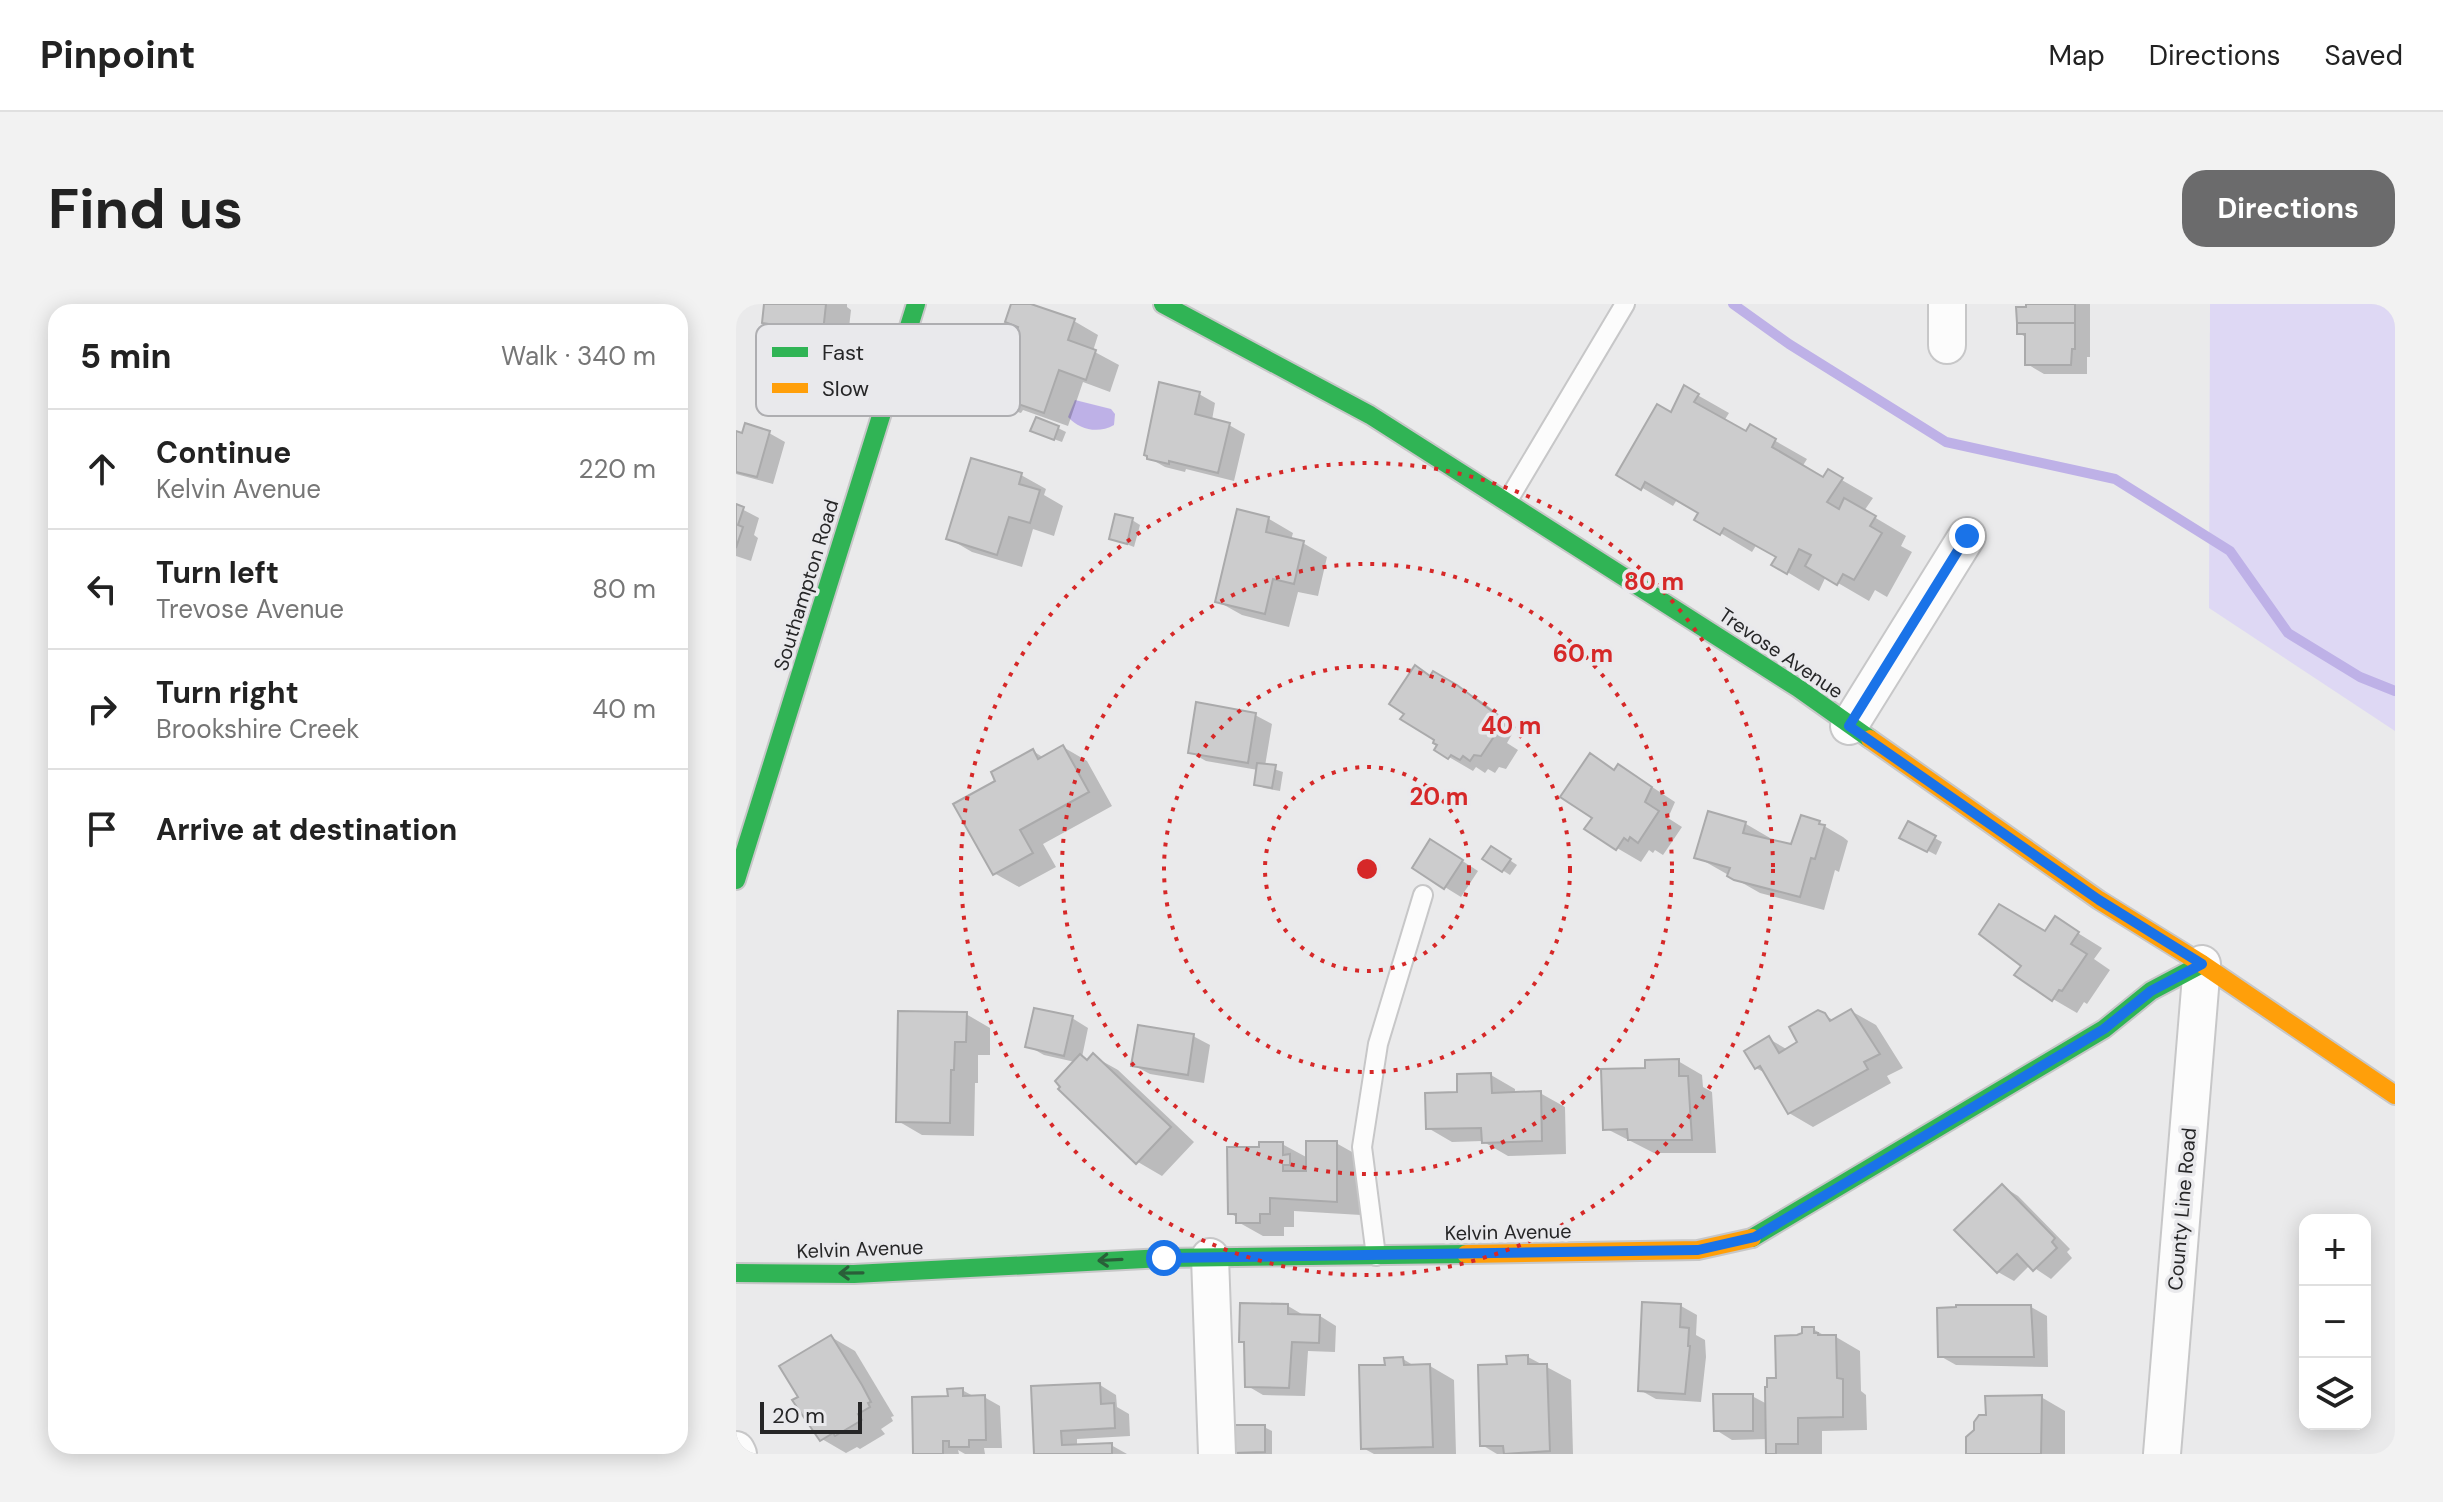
<!DOCTYPE html>
<meta charset="utf-8">
<style>
:root{--surface:#fff;--page:#f2f2f2;--text:#222;--muted:#767676;--line:#e0e0e0;--accent:#6b6b6c}
body{margin:0;font-family:"DM Sans",sans-serif;background:var(--page);color:var(--text)}
.controls{position:absolute;right:24px;bottom:24px;display:grid;overflow:hidden;border-radius:16px;box-shadow:0 4px 20px #0003}
.controls button{width:72px;height:72px;display:grid;place-items:center;padding:0;border:0;border-bottom:2px solid var(--line);background:var(--surface);color:var(--text);font:40px sans-serif}
.scale{position:absolute;left:24px;bottom:20px;width:102px;box-sizing:border-box;padding-left:8px;border:4px solid #262627;border-top:0;font-size:22px;line-height:28px;white-space:nowrap;color:#262627;-webkit-text-stroke:6px #e9e9ec;paint-order:stroke}
.stop{position:absolute;width:24px;height:24px;margin:-18px;border:6px solid #1a73e8;border-radius:50%;background:#fff}
.stop.end{background:#1a73e8;border-color:#fff;box-shadow:0 2px 8px #0008}
.list{margin:0;padding:0;list-style:none}
h2{display:flex;justify-content:space-between;align-items:center;height:104px;margin:0;padding:0 32px;font-size:34px}
h2 small{font-size:26px;font-weight:400;color:var(--muted)}
.list li{display:grid;grid-template-columns:52px 1fr auto;gap:24px;align-items:center;box-sizing:border-box;height:120px;padding:0 32px;border-top:2px solid var(--line)}
.list b{display:block;font-size:30px;white-space:nowrap}
.list p{margin:0;font-size:26px;white-space:nowrap;color:var(--muted)}
.list em{font-size:26px;font-style:normal;color:var(--muted)}
.icon{flex:none;width:44px;height:44px;fill:none;stroke:currentColor;stroke-width:2;stroke-linecap:round;stroke-linejoin:round}
.map{position:relative;flex:none;width:1659px;height:1150px;overflow:hidden;border-radius:24px}
header{display:flex;align-items:center;gap:48px;box-sizing:border-box;height:112px;padding:0 40px;background:var(--surface);border-bottom:2px solid var(--line)}
header strong{font-size:38px}
nav{display:flex;gap:44px;margin-inline-start:auto;font-size:28px}
.intro{display:flex;align-items:center;justify-content:space-between;box-sizing:border-box;height:192px;padding:0 48px}
h1{margin:0;font-size:56px}
.button{padding:20px 36px;border-radius:24px;background:var(--accent);color:#fff;font-size:28px;font-weight:700}
main{display:flex;gap:48px;padding:0 48px}
aside{flex:1;background:var(--surface);border-radius:24px;box-shadow:0 4px 20px #0003}
.map>svg:first-child{display:block}
.green{fill:#ded8f4}
.water{fill:#beb1e7}
.shadow{fill:#0003}
.lines{fill:none;stroke-linecap:round;stroke-linejoin:round}
.stream{stroke:#beb1e7;stroke-width:10}
.building{fill:#cccccd;stroke:#aaaaab;stroke-width:2}
.lane-casing{stroke:#c7c7c8;stroke-width:22}
.street-casing{stroke:#c7c7c8;stroke-width:40}
.fast-casing{stroke:#c7c7c8;stroke-width:22}
.slow-casing{stroke:#c7c7c8;stroke-width:22}
.lane{stroke:#fcfcfc;stroke-width:18}
.street{stroke:#fcfcfc;stroke-width:36}
.fast{stroke:#30b455;stroke-width:18}
.slow{stroke:#ff9f0a;stroke-width:18}
.oneway{stroke:#2a5f39}
.route{stroke:#1a73e8;stroke-width:10}
.ring{fill:none;stroke:#d62828;stroke-width:4;stroke-dasharray:4 8}
.labels{text-anchor:middle;stroke-width:7;stroke-linejoin:round;paint-order:stroke}
.street-label{font-size:20px;fill:#262627;stroke:#e9e9ec}
.key{fill:#e9e9ec;stroke:#aeaeb1;stroke-width:2}
.key-label{font-size:22px;fill:#262627}
.centre{fill:#d62828;stroke:#e9e9ec;stroke-width:4}
.ring-label{font-size:24px;text-anchor:middle;font-weight:bold;fill:#d62828;stroke:#e9e9ec;stroke-width:7;stroke-linejoin:round;paint-order:stroke}
</style>
<header>
<strong>Pinpoint</strong>
<nav><a>Map</a><a>Directions</a><a>Saved</a></nav>
</header>
<div class="intro"><h1>Find us</h1><a class="button">Directions</a></div>
<main>
<aside>
<h2>5 min<small>Walk · 340 m</small></h2>
<ul class="list">
<li><svg class="icon" aria-label="ahead" viewBox="0 0 24 24"><path d="M12 20V5M6 11l6-6 6 6"/></svg><div><b>Continue</b><p>Kelvin Avenue</p></div><em>220 m</em></li>
<li><svg class="icon" aria-label="left" viewBox="0 0 24 24"><path d="M17 20v-9H6M10 6l-5 5 5 5"/></svg><div><b>Turn left</b><p>Trevose Avenue</p></div><em>80 m</em></li>
<li><svg class="icon" aria-label="right" viewBox="0 0 24 24"><path d="M7 20v-9h11M14 6l5 5-5 5"/></svg><div><b>Turn right</b><p>Brookshire Creek</p></div><em>40 m</em></li>
<li><svg class="icon" aria-label="arrive" viewBox="0 0 24 24"><path d="M6 21V4h12l-3 4 3 4H6"/></svg><div><b>Arrive at destination</b></div></li>
</ul>
</aside>
<div class="map">
<svg width="1659" height="1150" viewBox="0 0 1659 1150">
<rect width="100%" height="100%" fill="#eaeaeb"/>
<polygon class="green" points="1474,0 1659,0 1659,427 1473,304"/>
<path class="water" d="M339 96 375 105 379 110 378 121C362 130 344 126 332 113Z"/>
<g class="shadow">
<polygon points="29,0 111,0 111,3 115,6 111,41 52,31 28,17"/>
<polygon points="277,0 289,0 338,17 362,31 357,47 383,61 374,88 347,78 332,122 287,106 285,109 272,105 248,91 269,69 283,24 271,17"/>
<polygon points="1292,0 1354,0 1354,53 1351,53 1351,70 1308,70 1291,60 1291,34 1283,29"/>
<polygon points="949,84 993,109 988,117 1010,130 1015,123 1071,155 1066,163 1088,175 1092,168 1137,194 1128,207 1170,232 1165,242 1176,248 1151,293 1139,286 1133,297 1090,272 1083,287 1038,260 1042,253 1021,240 1016,248 961,215 965,208 942,194 937,202 883,170 935,111"/>
<polygon points="463,90 479,99 476,116 493,121 509,130 498,177 450,165 449,168 429,163 413,154"/>
<polygon points="322,124 330,128 326,138 304,130"/>
<polygon points="0,129 7,132 33,129 49,138 37,180 0,170"/>
<polygon points="236,156 285,171 310,185 308,191 327,202 318,232 297,225 286,263 236,248 212,234"/>
<polygon points="0,202 23,214 18,231 22,234 15,257 0,252"/>
<polygon points="533,215 557,229 555,236 567,239 591,253 582,292 562,288 553,323 506,311 481,297"/>
<polygon points="396,216 404,221 398,243 375,234"/>
<polygon points="698,370 745,397 780,423 771,439 782,446 770,465 763,463 759,469 752,465 749,469 740,463 737,467 713,453 703,440 695,373"/>
<polygon points="519,411 536,420 529,462 547,468 544,487 528,484 520,480 522,466 470,457 454,448"/>
<polygon points="327,443 351,457 376,502 307,540 320,563 283,583 258,569 262,477 297,447 308,454"/>
<polygon points="880,467 907,477 939,498 932,514 946,523 927,551 919,546 917,549 913,546 905,558 881,544"/>
<polygon points="974,509 1010,520 1034,534 1033,537 1056,542 1083,519 1107,533 1112,537 1103,568 1099,566 1088,606 1024,589 961,553"/>
<polygon points="1173,520 1206,538 1200,551 1166,533"/>
<polygon points="711,547 742,567 725,593 678,564"/>
<polygon points="763,549 781,561 774,571 749,555"/>
<polygon points="1319,615 1366,644 1358,655 1374,666 1351,700 1348,698 1341,709 1317,695 1309,629"/>
<polygon points="1115,707 1140,721 1167,764 1151,772 1155,779 1077,823 1053,809 1031,770 1020,764 1033,735 1052,746 1064,739 1088,711 1099,717"/>
<polygon points="230,710 254,724 254,751 242,751 242,779 239,779 238,832 186,831 162,817"/>
<polygon points="336,714 352,724 346,753 353,757 357,752 382,766 458,838 426,872 402,858 339,758 308,751 292,742"/>
<polygon points="457,732 474,741 468,779 414,770 397,761"/>
<polygon points="942,757 966,771 967,783 976,788 980,849 918,849 869,824 911,766"/>
<polygon points="755,771 779,785 779,790 804,789 829,803 830,850 772,852 746,837 716,838 692,824 723,790"/>
<polygon points="600,839 625,853 625,911 558,907 558,923 548,923 548,932 527,932 502,918 502,914 494,909 525,845 546,840 572,854"/>
<polygon points="1266,882 1282,892 1334,945 1331,948 1336,954 1315,975 1294,961 1278,977 1262,968"/>
<polygon points="552,1002 569,1012 584,1012 600,1022 599,1048 572,1047 569,1092 527,1091 510,1081 510,1040 505,1037"/>
<polygon points="945,1002 961,1011 960,1031 969,1036 970,1053 965,1098 920,1095 904,1086"/>
<polygon points="1295,1003 1311,1012 1312,1063 1220,1061 1204,1052"/>
<polygon points="1077,1025 1091,1033 1100,1033 1124,1047 1125,1087 1130,1091 1131,1126 1086,1127 1086,1150 1032,1150 1032,1135 996,1136 980,1126 1016,1092 1031,1100 1062,1033"/>
<polygon points="95,1033 119,1047 158,1112 155,1113 157,1117 145,1125 149,1130 124,1145 121,1143 110,1149 86,1135 65,1094"/>
<polygon points="792,1053 835,1076 837,1150 761,1150 746,1141 773,1062"/>
<polygon points="667,1055 680,1063 694,1062 718,1076 720,1150 638,1150 627,1144 651,1062"/>
<polygon points="364,1081 380,1091 381,1103 393,1110 394,1132 341,1135 341,1142 375,1141 391,1150 302,1150"/>
<polygon points="226,1086 239,1093 248,1093 264,1102 266,1144 248,1144 249,1150 229,1150 222,1146 223,1150 179,1150 214,1094"/>
<polygon points="1305,1093 1329,1107 1329,1150 1232,1150"/>
<polygon points="499,1123 528,1123 536,1127 536,1150 501,1150"/>
</g>
<g class="lines">
<polyline class="stream" points="997,0 1053,40 1210,138 1379,175 1494,247 1552,329 1624,373 1659,387"/>
</g>
<g class="building">
<polygon points="28,0 90,0 87,28 26,19"/>
<polygon points="275,0 295,0 339,15 332,36 360,46 350,76 323,66 308,109 262,93 260,97 246,92 256,62 268,66 282,23 269,18"/>
<polygon points="1290,0 1339,0 1339,19 1281,19 1280,3 1290,3"/>
<polygon points="1281,19 1339,19 1339,45 1336,45 1335,61 1289,61 1289,30 1281,30"/>
<polygon points="423,78 464,88 459,110 494,119 482,169 433,157 433,160 411,155 411,152 408,151"/>
<polygon points="948,81 963,90 958,98 1010,127 1014,120 1040,135 1036,143 1087,173 1092,165 1107,174 1091,198 1103,205 1108,194 1140,212 1134,222 1146,229 1118,276 1107,270 1101,281 1069,262 1075,251 1063,245 1051,270 1035,261 1040,253 988,224 984,231 958,216 962,209 909,178 905,186 880,171 921,100 935,108"/>
<polygon points="300,113 323,122 318,136 294,127"/>
<polygon points="9,119 34,127 21,173 0,168 0,127 6,129"/>
<polygon points="235,154 286,169 283,180 304,186 294,219 273,213 261,251 210,235"/>
<polygon points="0,200 8,203 2,221 7,223 0,244"/>
<polygon points="501,205 533,213 530,228 568,237 558,280 537,275 529,310 479,298"/>
<polygon points="379,210 397,214 391,240 373,235"/>
<polygon points="679,361 694,372 697,367 721,381 757,408 748,423 759,431 745,452 738,451 734,457 727,452 724,456 715,451 712,455 698,446 701,441 697,439 698,436 664,415 668,410 653,400"/>
<polygon points="460,398 520,409 512,459 452,449"/>
<polygon points="327,441 353,488 284,526 297,549 257,571 217,500 259,477 255,468 297,445 302,455"/>
<polygon points="854,449 878,466 882,460 916,483 909,498 923,507 902,539 894,533 892,537 888,534 880,546 848,525 856,514 824,493"/>
<polygon points="521,459 540,461 536,484 518,481"/>
<polygon points="972,507 1010,518 1007,529 1055,540 1065,511 1084,517 1083,520 1089,521 1079,555 1075,554 1064,593 998,576 991,572 994,564 958,554"/>
<polygon points="1172,517 1200,532 1191,548 1163,534"/>
<polygon points="694,535 727,556 708,585 676,564"/>
<polygon points="755,542 775,555 766,568 746,555"/>
<polygon points="1263,600 1309,627 1319,612 1343,628 1335,640 1351,650 1326,687 1323,686 1316,697 1278,671 1285,662 1243,630"/>
<polygon points="298,704 337,712 328,752 289,743"/>
<polygon points="1115,705 1144,750 1128,758 1132,765 1052,810 1024,762 1019,765 1008,747 1033,732 1043,749 1061,738 1053,723 1082,706 1089,709 1094,717"/>
<polygon points="162,707 231,708 230,738 219,738 218,766 215,766 214,819 160,818"/>
<polygon points="402,721 458,730 452,771 395,762"/>
<polygon points="357,749 435,823 400,860 322,785 324,783 319,777 344,750 351,756"/>
<polygon points="943,755 943,772 952,772 956,836 892,836 891,825 867,826 865,765 909,764 909,756"/>
<polygon points="755,769 756,789 805,787 806,837 746,839 745,824 690,825 689,789 721,788 721,770"/>
<polygon points="570,837 601,837 601,898 534,894 534,910 524,910 524,919 500,919 500,910 492,910 491,843 523,843 523,838 547,838 547,851 554,850 554,861 547,861 547,867 570,867"/>
<polygon points="1266,880 1319,934 1316,938 1321,944 1297,967 1281,950 1261,969 1218,926"/>
<polygon points="906,998 945,1000 944,1023 953,1024 952,1042 954,1042 949,1090 902,1087"/>
<polygon points="504,999 552,1000 552,1010 584,1011 583,1039 556,1038 553,1084 509,1083 508,1038 503,1038"/>
<polygon points="1220,1001 1295,1001 1298,1053 1202,1053 1201,1004 1220,1003"/>
<polygon points="1066,1023 1078,1023 1078,1029 1082,1029 1082,1031 1100,1031 1101,1074 1107,1075 1107,1113 1062,1114 1062,1140 1040,1140 1040,1150 1030,1150 1029,1083 1031,1083 1031,1074 1040,1074 1039,1032 1061,1031 1066,1029"/>
<polygon points="95,1031 126,1081 135,1098 132,1099 134,1103 122,1110 126,1116 99,1132 97,1129 84,1137 56,1096 62,1093 43,1062"/>
<polygon points="792,1051 792,1060 811,1060 814,1147 768,1150 767,1142 744,1142 742,1061 771,1060 770,1052"/>
<polygon points="667,1053 668,1061 694,1060 697,1143 625,1145 623,1061 649,1061 648,1054"/>
<polygon points="364,1079 365,1100 378,1099 379,1124 325,1127 326,1141 376,1139 376,1150 298,1150 295,1082"/>
<polygon points="227,1084 227,1092 249,1091 250,1136 233,1136 233,1143 213,1143 213,1137 207,1137 207,1150 177,1150 176,1093 212,1092 211,1085"/>
<polygon points="977,1090 1017,1090 1017,1127 978,1127"/>
<polygon points="1306,1091 1305,1150 1230,1150 1230,1133 1238,1126 1238,1118 1243,1111 1250,1111 1249,1092"/>
<polygon points="497,1121 529,1121 529,1148 497,1149"/>
</g>
<g class="lines">
<defs>
<g id="lane">
<polyline points="771,198 889,0"/>
<polyline points="640,952 626,843 642,740 687,591"/>
</g>
<g id="street">
<polyline points="1211,41 1211,0"/>
<polyline points="1113,422 1231,232"/>
<polyline points="474,953 481,1150"/>
<polyline points="0,1146 2,1150"/>
<polyline points="1426,1150 1466,660"/>
</g>
<g id="fast">
<polyline points="427,0 634,111 1062,384 1134,435"/>
<polyline points="0,576 180,0"/>
<polyline points="1016,934 1368,725 1415,687 1466,660"/>
<polyline points="0,969 118,970 428,954 730,950"/>
</g>
<g id="slow">
<polyline points="1134,435 1363,596 1466,660 1659,791"/>
<polyline points="730,950 962,946 1016,934"/>
</g>
</defs>
<use href="#lane" class="lane-casing"/>
<use href="#street" class="street-casing"/>
<use href="#fast" class="fast-casing"/>
<use href="#slow" class="slow-casing"/>
<use href="#lane" class="lane"/>
<use href="#street" class="street"/>
<use href="#fast" class="fast"/>
<use href="#slow" class="slow"/>
</g>
<defs><path id="oneway-shaft" d="M-6 0H5M1.5-3L5.5 0L1.5 3" fill="none" stroke-width="1.6" stroke-linecap="round" stroke-linejoin="round" transform="scale(2)"/></defs>
<g class="oneway">
<use href="#oneway-shaft" transform="translate(374 956) rotate(177)"/>
<use href="#oneway-shaft" transform="translate(115 969) rotate(179)"/>
</g>
<g class="lines">
<polyline class="route" points="428,954 962,946 1019,933 1368,725 1415,687 1466,660 1363,596 1113,422 1231,232"/>
</g>
<g class="ring">
<circle cx="631" cy="565" r="102"/>
<circle cx="631" cy="565" r="203"/>
<circle cx="631" cy="565" r="305"/>
<circle cx="631" cy="565" r="406"/>
</g>
<g class="labels">
<g class="street-label">
<text transform="translate(70 281) rotate(-73)" y="7">Southampton Road</text>
<text transform="translate(1045 349) rotate(34)" y="7">Trevose Avenue</text>
<text transform="translate(1446 905) rotate(-85)" y="7">County Line Road</text>
<text transform="translate(772 928) rotate(-1)" y="7">Kelvin Avenue</text>
<text transform="translate(124 945) rotate(-2)" y="7">Kelvin Avenue</text>
</g>
</g>
<rect x="20" y="20" width="264" height="92" rx="12" class="key"/>
<rect x="36" y="43" width="36" height="10" fill="#30b455"/>
<rect x="36" y="79" width="36" height="10" fill="#ff9f0a"/>
<g class="key-label">
<text x="86" y="56">Fast</text>
<text x="86" y="92">Slow</text>
</g>
<circle cx="631" cy="565" r="12" class="centre"/>
<g class="ring-label">
<text x="918" y="286">80 m</text>
<text x="847" y="358">60 m</text>
<text x="775" y="430">40 m</text>
<text x="703" y="501">20 m</text>
</g>
</svg>
<div class="controls">
<button>+</button>
<button>−</button>
<button><svg class="icon" aria-label="layers" viewBox="0 0 24 24"><path d="M12 4l9 5-9 5-9-5zM3 14l9 5 9-5"/></svg></button>
</div>
<div class="scale">20 m</div>
<div class="stop" style="left:428px;top:954px"></div>
<div class="stop end" style="left:1231px;top:232px"></div>
</div>
</main>
